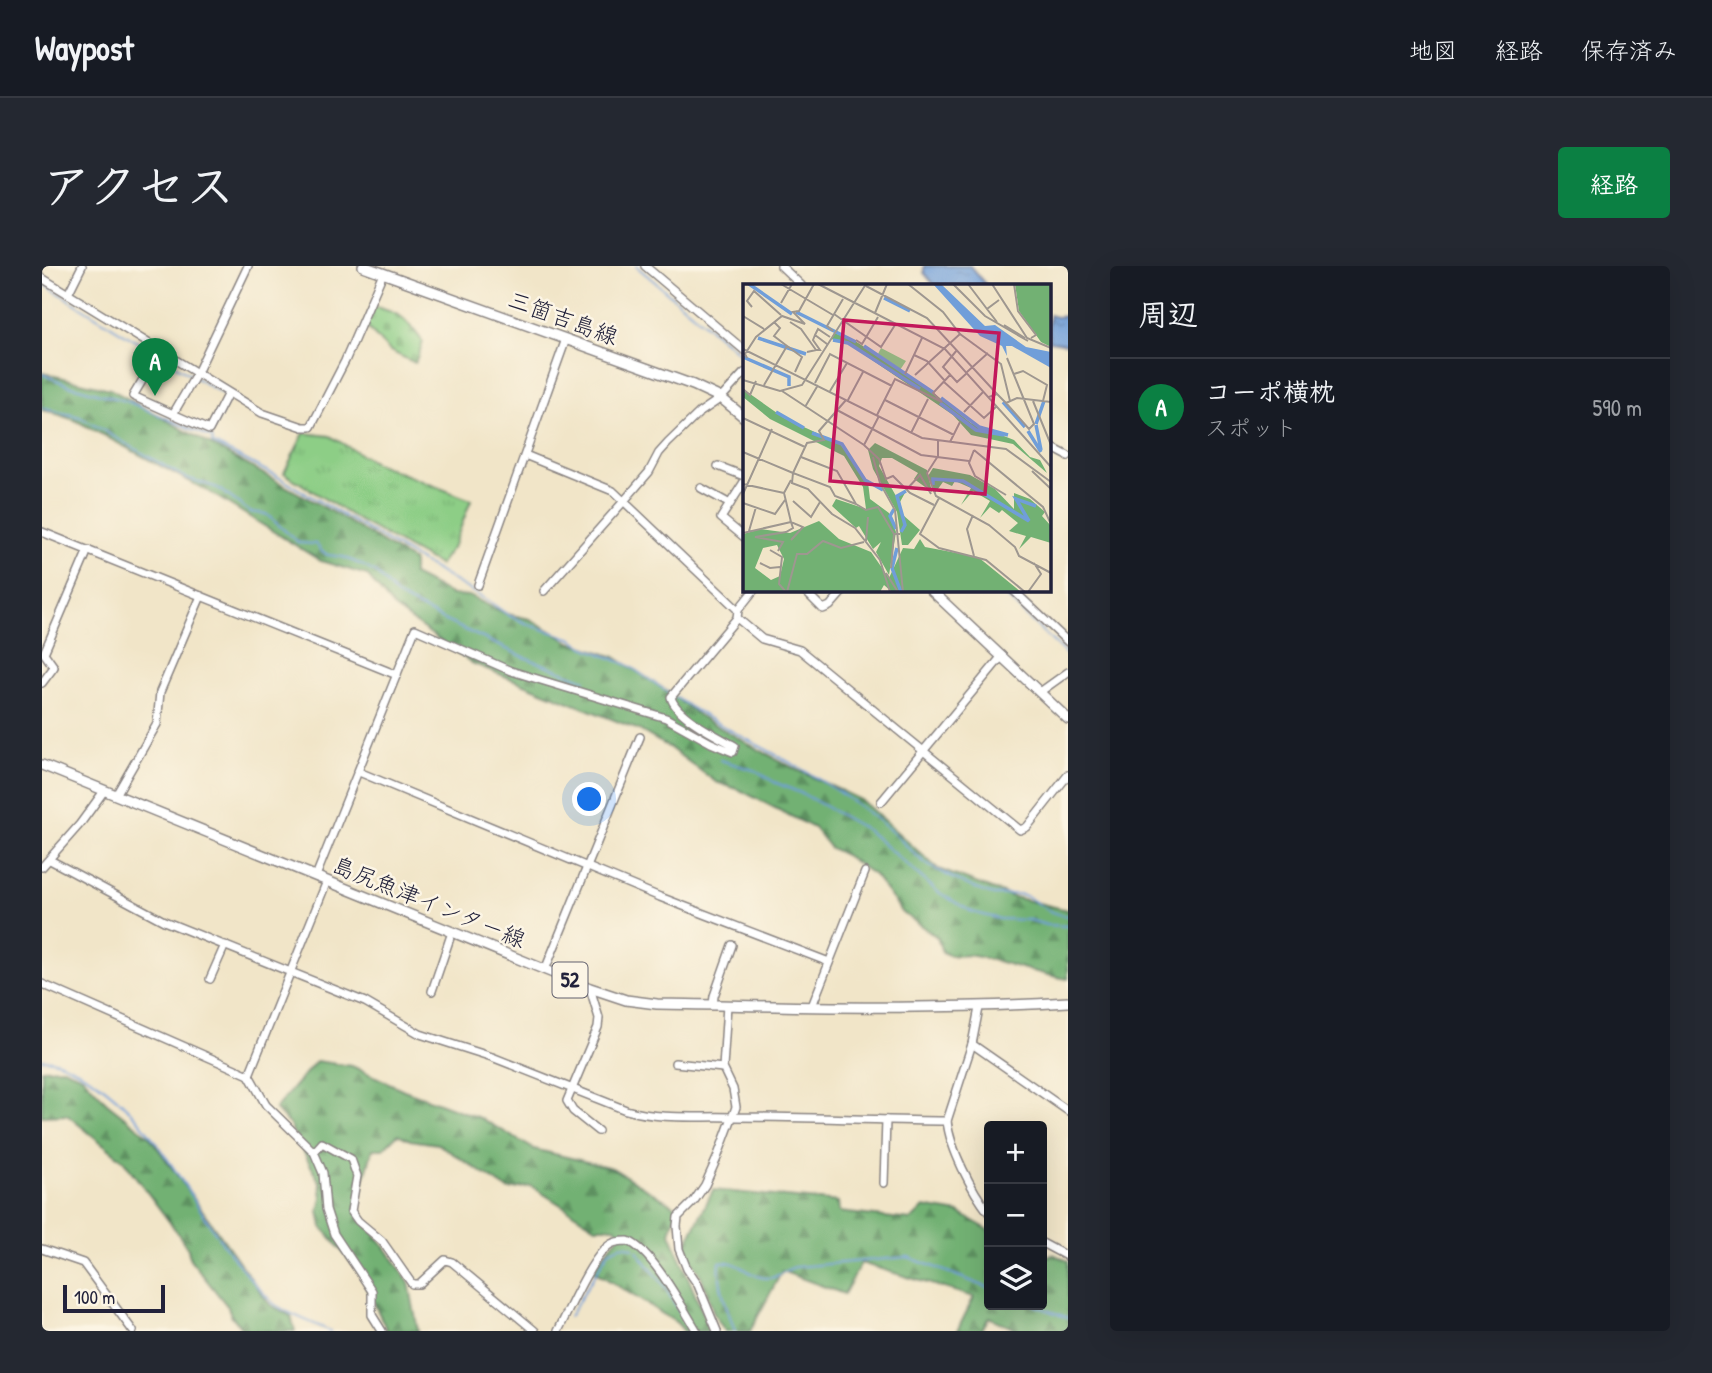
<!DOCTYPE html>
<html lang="ja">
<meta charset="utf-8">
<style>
:root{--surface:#171b24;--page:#242831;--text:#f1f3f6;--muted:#9ea1a6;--line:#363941;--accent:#0b8043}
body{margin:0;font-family:"Patrick Hand","Klee One",sans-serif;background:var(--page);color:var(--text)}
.controls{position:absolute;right:21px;bottom:21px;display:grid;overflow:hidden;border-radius:7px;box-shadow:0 7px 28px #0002}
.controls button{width:63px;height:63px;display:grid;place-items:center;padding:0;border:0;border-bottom:2px solid var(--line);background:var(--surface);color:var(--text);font:35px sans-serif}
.scale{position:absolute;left:21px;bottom:18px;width:102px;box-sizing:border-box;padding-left:7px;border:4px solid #22223b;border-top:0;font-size:19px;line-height:24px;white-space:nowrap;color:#22223b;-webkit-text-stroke:5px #fcf5e5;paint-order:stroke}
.you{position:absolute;left:548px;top:534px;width:24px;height:24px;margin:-18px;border:5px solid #fff;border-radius:50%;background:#1a73e8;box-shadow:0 0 0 10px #1a73e833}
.badge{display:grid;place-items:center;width:46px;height:46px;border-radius:50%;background:var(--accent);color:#fff;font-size:23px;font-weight:700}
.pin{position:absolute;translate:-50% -58px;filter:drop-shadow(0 2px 4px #0008)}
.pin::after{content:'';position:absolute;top:37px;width:24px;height:21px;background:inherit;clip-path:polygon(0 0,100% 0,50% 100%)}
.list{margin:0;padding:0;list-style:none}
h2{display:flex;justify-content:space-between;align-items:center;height:91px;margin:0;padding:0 28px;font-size:30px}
h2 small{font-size:23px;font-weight:400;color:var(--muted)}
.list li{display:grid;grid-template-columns:46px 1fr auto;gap:21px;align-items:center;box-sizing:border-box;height:98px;padding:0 28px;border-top:2px solid var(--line)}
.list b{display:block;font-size:26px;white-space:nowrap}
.list p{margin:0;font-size:23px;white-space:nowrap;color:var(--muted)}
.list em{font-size:23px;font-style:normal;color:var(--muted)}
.icon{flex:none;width:38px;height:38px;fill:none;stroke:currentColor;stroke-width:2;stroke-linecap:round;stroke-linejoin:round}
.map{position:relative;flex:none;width:1026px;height:1065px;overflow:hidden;border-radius:7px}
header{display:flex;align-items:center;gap:42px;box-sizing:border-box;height:98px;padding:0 35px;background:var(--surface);border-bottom:2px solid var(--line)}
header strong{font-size:33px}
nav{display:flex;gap:38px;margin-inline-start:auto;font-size:24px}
.intro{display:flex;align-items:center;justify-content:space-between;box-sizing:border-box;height:168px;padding:0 42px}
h1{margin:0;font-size:49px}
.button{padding:18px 32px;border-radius:7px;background:var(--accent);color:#fff;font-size:24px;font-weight:700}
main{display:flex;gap:42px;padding:0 42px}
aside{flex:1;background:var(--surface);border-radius:7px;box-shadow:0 7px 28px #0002}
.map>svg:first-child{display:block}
.grass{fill:url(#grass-tufts);stroke:#587860;stroke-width:2}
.forest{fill:url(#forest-firs);stroke:#4a6a57;stroke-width:2}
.cemetery{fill:url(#cemetery-stones);stroke:#587860;stroke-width:2}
.water{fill:url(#water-ripples);stroke:#49608a;stroke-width:2}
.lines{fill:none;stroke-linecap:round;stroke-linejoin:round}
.stream{stroke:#709ed9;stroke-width:2}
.minor-casing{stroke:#8a8482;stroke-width:10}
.major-casing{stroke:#8a8482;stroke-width:12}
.minor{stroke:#fff;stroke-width:7}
.major{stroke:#fff;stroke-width:9}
.labels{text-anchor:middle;stroke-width:5;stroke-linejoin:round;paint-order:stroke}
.shield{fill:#fcf5e5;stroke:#63616e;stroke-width:2}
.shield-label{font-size:21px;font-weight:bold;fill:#22223b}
.street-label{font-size:23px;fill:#22223b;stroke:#fcf5e5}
.inset-river{fill:none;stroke:#709ed9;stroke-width:3.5}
.inset-road{fill:none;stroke:#9e9790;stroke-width:2}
.view{fill:#c2185b;fill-opacity:0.15;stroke:#c2185b;stroke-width:3.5}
.inset-edge{fill:none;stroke:#22223b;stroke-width:3.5}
</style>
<header>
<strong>Waypost</strong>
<nav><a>地図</a><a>経路</a><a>保存済み</a></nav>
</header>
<div class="intro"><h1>アクセス</h1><a class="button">経路</a></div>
<main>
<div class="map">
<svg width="1026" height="1065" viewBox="0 0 1026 1065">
<defs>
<pattern id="grass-tufts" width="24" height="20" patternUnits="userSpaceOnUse" patternTransform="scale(1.75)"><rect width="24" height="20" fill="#8dce86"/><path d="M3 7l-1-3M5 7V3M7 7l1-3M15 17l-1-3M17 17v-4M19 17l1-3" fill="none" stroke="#79b175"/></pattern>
<pattern id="forest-firs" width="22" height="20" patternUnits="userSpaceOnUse" patternTransform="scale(1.75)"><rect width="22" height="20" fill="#72b173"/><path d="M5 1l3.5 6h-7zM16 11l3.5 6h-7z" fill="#5d9060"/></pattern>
<pattern id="cemetery-stones" width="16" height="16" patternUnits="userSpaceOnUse" patternTransform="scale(1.75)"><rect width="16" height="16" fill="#8dce86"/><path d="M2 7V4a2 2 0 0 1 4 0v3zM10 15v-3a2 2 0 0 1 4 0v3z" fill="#79b175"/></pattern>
<pattern id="water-ripples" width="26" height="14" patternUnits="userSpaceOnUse" patternTransform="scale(1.75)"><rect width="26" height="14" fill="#709ed9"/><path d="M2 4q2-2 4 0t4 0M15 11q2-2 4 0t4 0" fill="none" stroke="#5c80b1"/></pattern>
</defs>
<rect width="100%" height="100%" fill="#fcf5e5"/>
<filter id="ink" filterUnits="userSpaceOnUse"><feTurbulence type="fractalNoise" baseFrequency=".0143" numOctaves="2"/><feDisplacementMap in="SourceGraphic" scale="14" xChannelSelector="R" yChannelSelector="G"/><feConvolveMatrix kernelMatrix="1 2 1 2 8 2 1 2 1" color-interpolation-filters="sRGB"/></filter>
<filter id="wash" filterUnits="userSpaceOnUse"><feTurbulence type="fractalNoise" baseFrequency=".00686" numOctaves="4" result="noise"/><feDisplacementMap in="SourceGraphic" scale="28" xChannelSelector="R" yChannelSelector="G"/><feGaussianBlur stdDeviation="1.57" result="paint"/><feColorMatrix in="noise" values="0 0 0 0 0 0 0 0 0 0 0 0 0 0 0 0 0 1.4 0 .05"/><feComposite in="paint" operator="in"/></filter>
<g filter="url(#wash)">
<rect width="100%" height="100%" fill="#f1e5c8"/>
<polygon class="grass" points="262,167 288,170 333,197 429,234 412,279 397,299 316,254 242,207"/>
<g class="forest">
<path d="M0 107 68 123 292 247 371 295V309L410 329 427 330 465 348 488 353 528 376 573 391 625 425 656 449 708 479 755 504 819 534 896 603 971 631 1026 644V713C994 708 964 696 932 690 918 687 915 694 900 686L895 671 861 647 832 609 803 589 788 582 772 562 698 524 674 516 628 482 597 464 430 397 351 341 325 309 279 295 164 224 33 154 0 144Z"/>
<polygon points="274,795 310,800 362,824 440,853 492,883 570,902 636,942 628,967 668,1065 642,1065 635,1057 549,1003 579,968 573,961 554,961 489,920 467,924 396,878 368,874 356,868 341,883 331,883 313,944 341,978 367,1016 376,1065 345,1065 319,1008 280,961 277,945 280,931 278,917 247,858 233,843"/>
<polygon points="21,802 40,810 65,837 107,870 228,1039 249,1050 253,1065 202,1065 189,1049 186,1041 148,993 146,983 135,966 81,894 25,849 0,850 0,803"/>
<polygon points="671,924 796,936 797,946 869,954 882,941 917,947 947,964 947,1039 1000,1039 1000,992 1011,988 1026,995 1026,1065 977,1065 947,1051 939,1065 915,1065 932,1031 819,997 802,1028 740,1005 708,1065 683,1065 672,1048 660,1012 648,991 645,977"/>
</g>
<path class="cemetery" d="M330 40C361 48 362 51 381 76L373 97 348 85 322 59Z"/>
<g class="water">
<polygon points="882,0 928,0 944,19 892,19 882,7"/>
<polygon points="1007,49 1014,51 1026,50 1026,78 1007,75"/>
</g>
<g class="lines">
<g class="stream">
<polyline points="594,0 702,91"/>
<polyline points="0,17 113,87"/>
<polyline points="118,90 149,109"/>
<polyline points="0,108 26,119 87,136 168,171 171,173 170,177 236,211 448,336 466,349 488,359 531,373 542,381 586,399 629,428"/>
<polyline points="154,112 182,129"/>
<polyline points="0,142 38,151 142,211 176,222 208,246 224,248 257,277 274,278 280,286 286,289 301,291 320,299 334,307 355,330 408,357 482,391 543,414"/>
<polyline points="168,170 187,132"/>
<polyline points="957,324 1026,390"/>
<path d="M633 431C679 463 730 484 776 513 802 529 827 546 850 566 863 577 874 592 889 601 901 607 941 628 952 629 963 630 974 625 984 630 1000 639 1006 648 1026 650"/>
<polyline points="678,494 715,505 732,516 761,528 825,564 896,626 930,646 958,653 988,654 1004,659 1026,660"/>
<path d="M0 793C14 793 27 800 40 807 106 844 137 915 179 975 194 996 212 1018 231 1037 241 1046 274 1058 288 1065"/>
<polyline points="595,985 621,1018 649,1065"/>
<polyline points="992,1039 1026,1052"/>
<path d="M527 1051 567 985C576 980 581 977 591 982"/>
<path d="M693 1065C686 1045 675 1018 678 996 698 993 708 1013 727 1012 735 1012 744 1003 753 1001L866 991 947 1022"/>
</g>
</g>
</g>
<g filter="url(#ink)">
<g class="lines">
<defs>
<g id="minor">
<polyline points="603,0 702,84"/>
<polyline points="739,0 759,19"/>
<polyline points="0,12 220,147 261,161 269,161 303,95 341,7"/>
<polyline points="26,28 40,0"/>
<polyline points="118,85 91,130 131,148 155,107 206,0"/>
<polyline points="131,148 167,164 186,127"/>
<polyline points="1007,180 1026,190"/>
<polyline points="483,189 571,225 696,344"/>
<polyline points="676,200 702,210"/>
<polyline points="702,216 679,252 702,271"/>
<polyline points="659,222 688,238"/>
<polyline points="0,266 355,409"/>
<polyline points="436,319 524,73"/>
<polyline points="762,324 781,343 788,340 802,324"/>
<polyline points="971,324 1026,376"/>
<polyline points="502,325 582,235 607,206 617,187 626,177 657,147 679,132 702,107"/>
<polyline points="695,352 720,373 758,384 978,564 985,561 1026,509"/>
<polyline points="0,417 12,401 2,387 46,284"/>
<polyline points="998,426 1026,406"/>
<polyline points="317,506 618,631 787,696"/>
<polyline points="74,529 115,458 118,426 159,330"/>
<polyline points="839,536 960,390"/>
<path d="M8 594 122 655 323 736 378 768 450 791 584 844C620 854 654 850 691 851 762 851 834 854 905 855"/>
<polyline points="0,601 38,558 62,525"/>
<path d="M274 610 373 363 469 405 624 452 669 477 691 486 693 480C677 471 633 450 629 431L695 352 696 344 712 324"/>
<polyline points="503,704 598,471"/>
<polyline points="168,713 183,679"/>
<polyline points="0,718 207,809 224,839 272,886 281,907 284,943 292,968 330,1025 330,1049 340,1065"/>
<polyline points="548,722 557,752 556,761 525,835 531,845 556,865"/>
<polyline points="390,725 410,666"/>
<polyline points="671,739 672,730 690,679"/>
<polyline points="770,740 823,606"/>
<path d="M937 742 930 778 905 855C908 883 930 925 947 947"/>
<polyline points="930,778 1026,845"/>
<polyline points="633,797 681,802"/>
<polyline points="207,809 285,615"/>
<polyline points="272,886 280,877 309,893 315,910 309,945 316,955 340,975 370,1018 377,1018 403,994 410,996 493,1065"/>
<polyline points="842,917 844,854"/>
<polyline points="1000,977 1026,991"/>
<polyline points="0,983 41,997 91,1065"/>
<path d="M516 1065C527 1044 550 989 569 978 574 975 581 975 586 975 611 985 640 1041 655 1065"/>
<polyline points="675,1065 656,1019 645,1003 637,983 635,960 636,951 652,935 663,919 675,892 694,841 691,823 681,802 685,739"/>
</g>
<g id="major">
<polyline points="321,0 651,119 679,132 702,151"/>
<polyline points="889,324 1026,453"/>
<path d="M0 499 548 722 584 734 615 738C752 740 889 745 1026 736"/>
</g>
</defs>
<use href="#minor" class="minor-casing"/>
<use href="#major" class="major-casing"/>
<use href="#minor" class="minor"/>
<use href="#major" class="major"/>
</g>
</g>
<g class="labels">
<rect class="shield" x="510.5" y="696.5" width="35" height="35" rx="5"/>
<g class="shield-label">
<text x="528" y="721">52</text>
</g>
<g class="street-label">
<text transform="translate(521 52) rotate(20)" y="8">三箇吉島線</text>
<text transform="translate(387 636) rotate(22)" y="8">島尻魚津インター線</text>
</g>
</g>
<g transform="translate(701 18)">
<rect width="308" height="308" fill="#f1e5c8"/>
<path d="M138 64 163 77 157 86 135 70Z" fill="#8dce86"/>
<path d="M272 0H308V63L298 58 276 27ZM91 49 109 55 182 102 228 139 271 156 287 173 297 176 304 189 270 160 228 151 210 131 104 59 88 55ZM0 105 41 134 96 159 105 169 125 198 127 215 146 229 153 248 146 291 133 268 138 258 130 265 116 242 113 244 89 222 93 215 123 225 120 203 101 172 27 135 0 113ZM132 159 184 186 189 208 171 195 175 189 149 174H139L136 182 153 212 163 207 157 218 160 231 177 246 165 261H159L154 228 130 185 125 166ZM190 184 227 191 252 205 271 225V209L287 215 302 228 299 232 308 242V259L288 253 276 265 283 252 266 247 275 239 259 226 256 229 247 223 237 234 247 217 230 207 218 221 228 204 212 197 209 202 200 198 192 209 185 192ZM76 237 96 255 128 268 146 294 160 264 171 265 177 255 182 263 235 273 278 308H149L141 301 137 308H0V250L18 245 47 249ZM34 261 41 275 37 292 28 296 12 284 20 264Z" fill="#72b173" fill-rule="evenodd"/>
<path d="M190 0H198L242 42 252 41 283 63 308 68V84L269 62H263L264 72 259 62 237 52Z" fill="#709ed9"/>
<path class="inset-river" d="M6 0 49 30M141 14 167 27M53 28 113 58M15 54 63 70M90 56 105 59 177 105M121 62 191 109M0 73 46 93V102M198 114 236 143 265 151M260 118 282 143M197 119 233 146 261 151M33 128 61 144M293 140 301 117M293 141 298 166M285 147 298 168M69 149 99 160 122 196 140 206M190 201V195L220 197 286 237 273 215 293 222M151 225 147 232 153 245M158 248 162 241 154 212 163 207M154 264 149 284 158 308"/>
<path class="inset-road" d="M38 0 90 31M75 0 202 65 308 183M165 0 200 28 217 50 258 80 267 117M210 0 242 32 285 57M225 0 244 25M249 0 284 54 308 64M271 0 275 27 293 51 288 54M123 2 184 34 254 110M38 19 49 0M9 23 4 17 11 7 38 31M132 29 144 0M91 30 138 63 152 41M0 32 21 45M31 38 37 44 31 52 44 62M47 38 58 45 73 66 64 68M254 38 244 25 256 16M261 41 282 54M90 47 84 42 100 15M72 51 70 56 77 66H73M113 56 119 60 135 33M84 60 72 51 75 45 87 53M0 65 179 154 263 165 308 198M214 66 200 83 214 98 224 89M171 71 184 77 202 97M4 74 2 70 13 53 39 32 62 40 50 28 56 27 71 0M224 88 245 69M162 90 179 54M271 90 280 87 304 101 300 117M172 91 217 50M0 96 37 107 59 101 123 0M201 98 241 134 254 122M72 99 87 70 149 102M21 101 44 62 59 73 52 88M0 105 7 111 13 97M39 107 121 161 136 175 143 195 150 192 167 209 191 221M87 107 104 79M246 113 254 110 263 119 274 114 308 118M105 116 120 88M142 116 211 151M290 117 308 161M263 119 286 145 291 140 264 74M62 123 75 101M94 126 178 171 226 177M221 128 241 107M134 131 152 95 199 118 190 109 208 90M0 134 62 163M168 149 185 115M195 156V172L184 189 193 212 246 241 272 263 276 272 308 289M207 158 217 138M121 161 136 132M231 166 300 223 308 240M231 166 226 179 232 192 263 211M0 168 50 189 49 199 65 205 89 230 112 244 137 276 147 308M58 173 94 187 113 220 92 212 87 203 50 189 64 159 81 156 76 147 103 116M130 173 137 199 152 226 160 308M289 187 308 205M0 200 41 209M163 206 177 191 188 210M0 210 29 145M196 214 177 250 196 264 243 276 282 308M50 217 68 233 77 218M0 219 32 230 42 216M113 220 123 226 135 223 151 250H157M230 231 224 245 231 272M6 247 13 223M0 249 48 238 41 209 48 196M123 257 125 233M27 266 39 273 36 300 43 308M35 267 40 258 12 253 43 248 50 244 48 238 60 243 48 256M17 279 27 284 37 283M148 284 151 250M143 289 155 308M44 308 54 270H64L80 257 98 264 121 258M285 308 298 290 291 279"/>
<path class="view" d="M101 36 256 49 242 210 87 197Z"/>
<rect width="308" height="308" class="inset-edge"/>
</g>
</svg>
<div class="controls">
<button>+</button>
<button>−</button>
<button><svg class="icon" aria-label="layers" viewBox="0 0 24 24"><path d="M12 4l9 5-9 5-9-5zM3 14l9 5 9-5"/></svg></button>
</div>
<div class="scale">100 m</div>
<div class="you"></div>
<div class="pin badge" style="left:113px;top:130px">A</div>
</div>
<aside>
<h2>周辺<small></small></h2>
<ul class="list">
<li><span class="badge">A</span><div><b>コーポ横枕</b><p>スポット</p></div><em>590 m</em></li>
</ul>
</aside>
</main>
